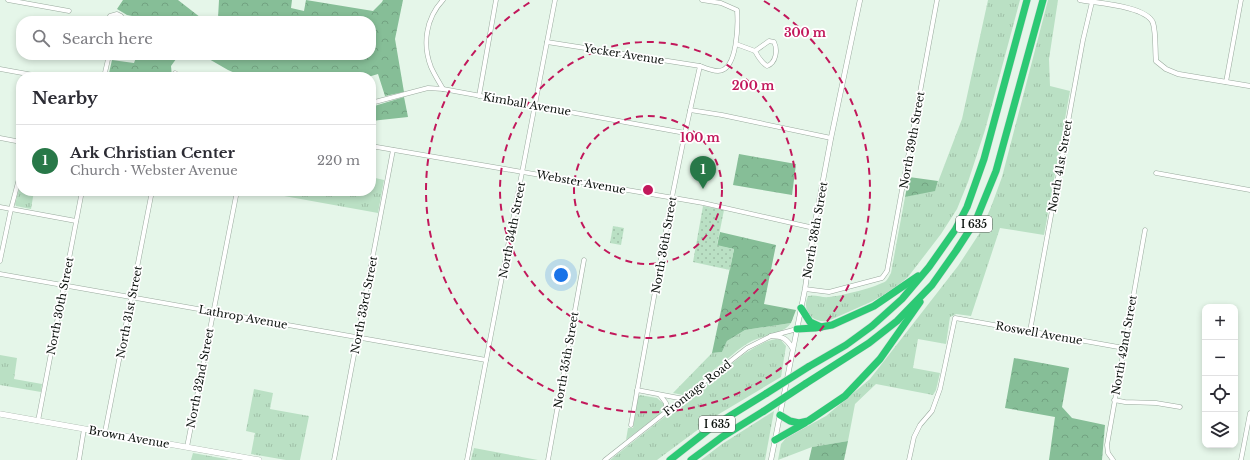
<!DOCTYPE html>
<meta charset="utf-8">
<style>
:root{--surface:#fff;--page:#f7f7f7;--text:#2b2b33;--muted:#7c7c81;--line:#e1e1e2;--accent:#287848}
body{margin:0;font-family:"Libre Baskerville",serif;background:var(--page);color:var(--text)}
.controls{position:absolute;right:12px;bottom:12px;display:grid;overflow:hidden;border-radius:8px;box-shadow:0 2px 6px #0003}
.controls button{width:36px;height:36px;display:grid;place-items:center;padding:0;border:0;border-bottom:1px solid var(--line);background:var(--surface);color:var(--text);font:20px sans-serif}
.you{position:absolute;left:561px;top:275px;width:14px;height:14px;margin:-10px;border:3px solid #fff;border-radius:50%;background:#1a73e8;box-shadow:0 0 0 6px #1a73e833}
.badge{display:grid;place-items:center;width:26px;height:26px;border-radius:50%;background:var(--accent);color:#fff;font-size:13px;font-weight:700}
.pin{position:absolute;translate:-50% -33px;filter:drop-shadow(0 1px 2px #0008)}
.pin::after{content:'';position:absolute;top:21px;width:14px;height:12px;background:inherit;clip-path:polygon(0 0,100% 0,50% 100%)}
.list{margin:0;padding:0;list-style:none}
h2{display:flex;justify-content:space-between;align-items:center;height:52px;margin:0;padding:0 16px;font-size:17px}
h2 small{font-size:13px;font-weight:400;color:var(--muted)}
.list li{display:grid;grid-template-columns:26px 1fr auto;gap:12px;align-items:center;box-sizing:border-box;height:72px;padding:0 16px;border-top:1px solid var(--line)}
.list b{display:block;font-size:15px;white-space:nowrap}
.list p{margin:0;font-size:13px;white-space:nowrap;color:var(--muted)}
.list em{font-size:13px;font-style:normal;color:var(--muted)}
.icon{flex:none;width:22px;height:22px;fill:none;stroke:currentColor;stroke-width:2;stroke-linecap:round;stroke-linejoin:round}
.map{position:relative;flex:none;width:1250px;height:460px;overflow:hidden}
.search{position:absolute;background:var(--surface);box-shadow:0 2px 6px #0003;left:16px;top:16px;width:360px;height:44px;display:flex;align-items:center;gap:10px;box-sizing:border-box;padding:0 14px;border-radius:16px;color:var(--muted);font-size:15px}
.panel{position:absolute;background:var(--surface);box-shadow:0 2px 6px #0003;left:16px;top:72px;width:360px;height:124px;border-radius:16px}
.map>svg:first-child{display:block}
.grass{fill:url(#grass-tufts)}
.forest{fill:url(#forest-crowns)}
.park{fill:url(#park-dots)}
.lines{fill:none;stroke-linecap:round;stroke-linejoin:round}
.minor-casing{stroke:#99a99d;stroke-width:5}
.tertiary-casing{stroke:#99a99d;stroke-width:5.5}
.secondary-casing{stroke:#99a99d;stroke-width:6}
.motorway-casing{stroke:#d8d9d9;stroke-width:8}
.minor{stroke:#fff;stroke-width:4}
.tertiary{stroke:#fff;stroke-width:4.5}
.secondary{stroke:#fff;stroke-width:5.5}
.motorway{stroke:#2cc974;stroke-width:7}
.motorway-bridge-casing{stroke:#d8d9d9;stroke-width:8;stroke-linecap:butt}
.motorway-bridge{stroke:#2cc974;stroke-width:7}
.ring{fill:none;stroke:#c2185b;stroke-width:2;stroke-dasharray:7 5}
.labels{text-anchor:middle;stroke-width:3.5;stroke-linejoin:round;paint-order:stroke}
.shield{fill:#fff;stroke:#565a57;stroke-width:1}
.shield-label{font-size:10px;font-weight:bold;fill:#0d130f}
.street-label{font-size:11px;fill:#0d130f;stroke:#fff}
.centre{fill:#c2185b;stroke:#fff;stroke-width:2}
.ring-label{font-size:12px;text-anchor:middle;font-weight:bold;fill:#c2185b;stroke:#fff;stroke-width:3.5;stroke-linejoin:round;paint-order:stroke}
</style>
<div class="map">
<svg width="1250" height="460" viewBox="0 0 1250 460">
<defs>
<pattern id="grass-tufts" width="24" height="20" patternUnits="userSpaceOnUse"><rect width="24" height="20" fill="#bae0c4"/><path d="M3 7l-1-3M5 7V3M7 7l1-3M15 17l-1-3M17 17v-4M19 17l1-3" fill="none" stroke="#9fbfa7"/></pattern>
<pattern id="forest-crowns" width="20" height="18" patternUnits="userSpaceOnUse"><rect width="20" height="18" fill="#86be97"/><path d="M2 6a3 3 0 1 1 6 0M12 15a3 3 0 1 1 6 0" fill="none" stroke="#72a281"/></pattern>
<pattern id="park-dots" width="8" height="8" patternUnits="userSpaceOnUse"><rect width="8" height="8" fill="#bae0c4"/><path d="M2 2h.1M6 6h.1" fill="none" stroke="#9fbfa7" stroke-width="1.8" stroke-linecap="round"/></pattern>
</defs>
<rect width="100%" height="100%" fill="#e5f6e9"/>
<g class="grass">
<path d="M988 0H1020L985 130 968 182 957 209 941 234 908 277 895 288 873 301 828 321C813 323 801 312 808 296 815 294 822 298 829 297 841 296 877 287 886 281 888 279 889 276 891 273L905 197 935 190 962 119Z"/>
<polygon points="1048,0 1058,0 1049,59 1050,86 1070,91 1044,235 1000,228 971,316 956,314 950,317 946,344 918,339 913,368 940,373 936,390 933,395 876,384 855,404 848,441 812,447 778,460 781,444 786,438 826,416 870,379 958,266 979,234 991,207 1002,177"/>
<polygon points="371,177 384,180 378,213 273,194 273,191 371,191"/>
<polygon points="21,183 21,191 34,191 31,209 16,206 15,204"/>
<path d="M791 323C784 334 764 335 752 341 742 346 733 354 725 361 711 372 697 383 683 395L673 393 712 353 722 352 727 341 745 330Z"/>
<path d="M776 339 781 340 786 346 781 377 719 414 657 460H610L744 354C754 348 764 341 776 339Z"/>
<polygon points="0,355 17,358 14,379 42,384 41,392 0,385"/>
<polygon points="254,389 273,393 270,409 309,416 300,460 286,460 251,454 255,433 246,431"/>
<polygon points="640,395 657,398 664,404 661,413 626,440 628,428 633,428 638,397"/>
<polygon points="774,411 765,460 701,460 722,444"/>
<polygon points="474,448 538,460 471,460"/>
<polygon points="193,453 226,459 229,460 191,460"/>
</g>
<g class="forest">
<polygon points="123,0 178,0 205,21 152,21 152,20 127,15 117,9"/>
<polygon points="219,0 292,0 291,8 304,11 306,0 373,11 382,2 383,0 403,0 395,39 404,92 385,96 378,74 368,77 244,77 228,70 202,55 371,55 371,21 216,21 218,18"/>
<polygon points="137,55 179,55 171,66 172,77 134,77 109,73 112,60 134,63"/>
<polygon points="404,97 408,117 371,121 371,107"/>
<polygon points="739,154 796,164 792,195 733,185"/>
<polygon points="909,177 938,181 935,191 905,197"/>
<polygon points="720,232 776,245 764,304 796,310 791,323 745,330 727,341 722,352 712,353 734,249 717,246"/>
<polygon points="1014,358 1069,368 1062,407 1072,418 1105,425 1102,460 1049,460 1055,417 1005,408"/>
<polygon points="848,441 844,460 809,460 812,447"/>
</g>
<g class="park">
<polygon points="703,206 724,210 717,245 734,249 730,270 693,262"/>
<polygon points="613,226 624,228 621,245 610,243"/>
</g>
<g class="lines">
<defs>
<g id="minor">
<polyline points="8,0 69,11"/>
<path d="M443 0C426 18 422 44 431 67 434 74 439 82 443 89"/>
<polyline points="108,21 110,16 117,14 121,16 123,21"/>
<path d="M769 41 774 42C778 50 776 63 767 66 761 62 758 57 755 51Z"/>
<path d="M547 42 700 66C705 68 712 71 718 71 738 71 738 23 737 10L721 3 702 0"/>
<polyline points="736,44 755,51"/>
<polyline points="0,69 44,77"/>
<polyline points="104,77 109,55"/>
<polyline points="175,77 175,73 181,77"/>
<polyline points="1226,82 1241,0"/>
<polyline points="479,96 496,0"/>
<polyline points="371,103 428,88 443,89 685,133"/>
<polyline points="690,110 722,115 831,138"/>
<polyline points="0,138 21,142"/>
<polyline points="371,146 703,203 814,228"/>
<polyline points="1156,173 1250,190"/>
<polyline points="0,207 76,221"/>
<polyline points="0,261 11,209 21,171"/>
<polyline points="0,274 486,360"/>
<polyline points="805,289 829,292 882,278 887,271 937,0"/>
<polyline points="1030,331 1083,40 1092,2"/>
<polyline points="637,390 684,399"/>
<polyline points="660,395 666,403 666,412"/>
<polyline points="1114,400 1125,402 1156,403 1180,407"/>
<polyline points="38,421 82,191"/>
<polyline points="631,425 672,197 685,133 700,66"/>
<polyline points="105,432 152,191"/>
<polyline points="187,447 237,191"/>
<polyline points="79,460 84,429"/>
<polyline points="334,460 393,150"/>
<polyline points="467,460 555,0"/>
<polyline points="548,460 584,260"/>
<polyline points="605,460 747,348 771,336 797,329"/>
<polyline points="909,460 914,437 920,425 932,411 940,389 955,318 1124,348"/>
<polyline points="1113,460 1108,453 1107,445 1145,230"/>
<polyline points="1241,460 1250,413"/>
</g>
<g id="tertiary">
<path d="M1080 0C1096 3 1147 6 1153 23 1156 32 1155 50 1156 61L1166 69 1178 74 1250 86"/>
<path d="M771 336C783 336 787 339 793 349"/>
<polyline points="771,460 805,289 814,228 831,138 860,0"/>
</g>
<polyline id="secondary" points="0,414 259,460"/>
<g id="motorway">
<polyline points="801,308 810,322 821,327"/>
<polyline points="797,329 815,328 832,325 874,306 918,276"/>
<polyline points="808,367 846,345 872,326 902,299 929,267 955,230 967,207 984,159 1027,0"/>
<polyline points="805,384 869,343 897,321 932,285 956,251 976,220 996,171 1043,0"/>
<polyline points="780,415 790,421 799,423 808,421 845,396 880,359 920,302"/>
<polyline points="775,440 805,423"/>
<polyline points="670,460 712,427 767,393"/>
<polyline points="691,460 722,437 764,411"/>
</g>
</defs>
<use href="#minor" class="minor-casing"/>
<use href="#tertiary" class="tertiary-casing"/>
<use href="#secondary" class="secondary-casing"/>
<use href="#motorway" class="motorway-casing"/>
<use href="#minor" class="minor"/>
<use href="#tertiary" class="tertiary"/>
<use href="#secondary" class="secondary"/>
<use href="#motorway" class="motorway"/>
<defs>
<g id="motorway-bridge">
<polyline points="767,393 808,367"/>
<polyline points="764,411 805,384"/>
</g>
</defs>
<use href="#motorway-bridge" class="motorway-bridge-casing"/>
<use href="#motorway-bridge" class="motorway-bridge"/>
</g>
<g class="ring">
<circle cx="648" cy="190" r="74"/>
<circle cx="648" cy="190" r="148"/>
<path d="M764 1A222 222 0 1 1 532 1"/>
</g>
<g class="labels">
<g class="shield">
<rect x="956" y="216" width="36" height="16" rx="3"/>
<rect x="699" y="416" width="36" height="16" rx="3"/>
</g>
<g class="shield-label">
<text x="974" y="228">I 635</text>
<text x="717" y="428">I 635</text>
</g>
<g class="street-label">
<text transform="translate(624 54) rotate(9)" y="4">Yecker Avenue</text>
<text transform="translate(527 104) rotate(10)" y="4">Kimball Avenue</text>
<text transform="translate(912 140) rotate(-80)" y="4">North 39th Street</text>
<text transform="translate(1060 166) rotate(-80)" y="4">North 41st Street</text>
<text transform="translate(581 182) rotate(10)" y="4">Webster Avenue</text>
<text transform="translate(512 230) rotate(-79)" y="4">North 34th Street</text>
<text transform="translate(815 230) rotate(-80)" y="4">North 38th Street</text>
<text transform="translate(664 245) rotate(-80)" y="4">North 36th Street</text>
<text transform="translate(364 305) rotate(-79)" y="4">North 33rd Street</text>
<text transform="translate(60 306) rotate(-79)" y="4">North 30th Street</text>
<text transform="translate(129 312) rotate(-79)" y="4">North 31st Street</text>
<text transform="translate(243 317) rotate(10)" y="4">Lathrop Avenue</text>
<text transform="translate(1039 333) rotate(10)" y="4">Roswell Avenue</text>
<text transform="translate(1124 345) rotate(-80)" y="4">North 42nd Street</text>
<text transform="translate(566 360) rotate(-80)" y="4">North 35th Street</text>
<text transform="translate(200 378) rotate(-79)" y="4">North 32nd Street</text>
<text transform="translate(697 388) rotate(-38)" y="4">Frontage Road</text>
<text transform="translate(129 437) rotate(10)" y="4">Brown Avenue</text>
</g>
</g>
<circle cx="648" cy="190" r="6" class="centre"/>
<g class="ring-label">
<text x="805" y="37">300 m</text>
<text x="753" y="90">200 m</text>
<text x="700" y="142">100 m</text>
</g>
</svg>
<div class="controls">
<button>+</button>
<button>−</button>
<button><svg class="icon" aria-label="locate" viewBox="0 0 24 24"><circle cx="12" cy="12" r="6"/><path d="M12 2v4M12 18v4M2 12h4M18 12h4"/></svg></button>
<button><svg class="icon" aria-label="layers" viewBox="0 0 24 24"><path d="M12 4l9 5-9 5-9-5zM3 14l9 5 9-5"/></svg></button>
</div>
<div class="you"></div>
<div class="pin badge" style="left:703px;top:189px">1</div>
<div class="search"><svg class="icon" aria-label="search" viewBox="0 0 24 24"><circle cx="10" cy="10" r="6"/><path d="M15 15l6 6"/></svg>Search here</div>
<section class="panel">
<h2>Nearby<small></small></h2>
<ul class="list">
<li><span class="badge">1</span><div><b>Ark Christian Center</b><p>Church · Webster Avenue</p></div><em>220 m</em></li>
</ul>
</section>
</div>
